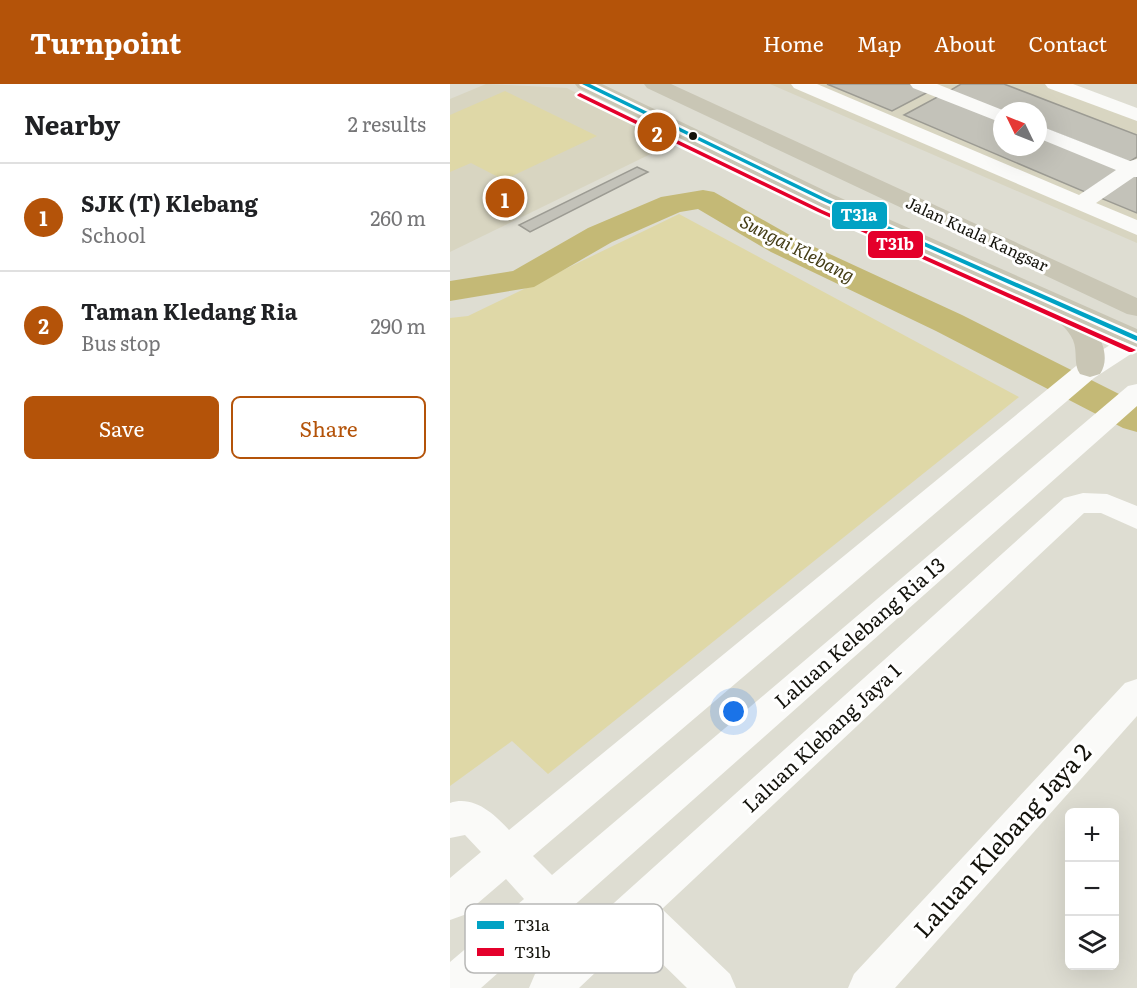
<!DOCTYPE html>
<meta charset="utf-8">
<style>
:root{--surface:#fff;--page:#f6f6f6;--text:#202124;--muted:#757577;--line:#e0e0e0;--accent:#b45309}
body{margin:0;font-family:Literata,serif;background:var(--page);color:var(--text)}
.controls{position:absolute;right:18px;bottom:18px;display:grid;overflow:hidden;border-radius:9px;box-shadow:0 6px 24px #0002}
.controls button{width:54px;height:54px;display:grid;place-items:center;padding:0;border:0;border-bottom:2px solid var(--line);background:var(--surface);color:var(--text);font:30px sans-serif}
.compass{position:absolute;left:543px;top:18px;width:54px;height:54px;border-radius:50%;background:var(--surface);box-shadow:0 6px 24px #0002;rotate:313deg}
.you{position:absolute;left:284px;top:628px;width:21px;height:21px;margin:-15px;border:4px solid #fff;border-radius:50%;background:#1a73e8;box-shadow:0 0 0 9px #1a73e833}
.badge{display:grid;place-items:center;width:39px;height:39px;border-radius:50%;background:var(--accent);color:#fff;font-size:20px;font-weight:700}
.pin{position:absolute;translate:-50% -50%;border:3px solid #fff;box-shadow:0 2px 6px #0006}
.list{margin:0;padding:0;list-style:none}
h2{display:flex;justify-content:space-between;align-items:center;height:78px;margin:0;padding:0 24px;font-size:26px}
h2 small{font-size:20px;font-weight:400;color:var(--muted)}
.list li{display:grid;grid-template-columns:39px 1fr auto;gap:18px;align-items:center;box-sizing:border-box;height:108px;padding:0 24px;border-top:2px solid var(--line)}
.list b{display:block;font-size:22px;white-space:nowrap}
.list p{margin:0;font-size:20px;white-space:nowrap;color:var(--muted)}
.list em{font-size:20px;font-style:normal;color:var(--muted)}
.actions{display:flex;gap:12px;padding:18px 24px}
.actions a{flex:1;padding:14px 0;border:2px solid var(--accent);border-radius:9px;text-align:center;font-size:21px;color:var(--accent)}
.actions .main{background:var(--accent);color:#fff}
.icon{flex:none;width:33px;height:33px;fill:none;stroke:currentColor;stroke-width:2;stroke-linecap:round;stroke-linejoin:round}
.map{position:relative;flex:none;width:687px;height:904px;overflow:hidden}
header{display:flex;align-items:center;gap:36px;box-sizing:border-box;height:84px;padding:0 30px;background:var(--accent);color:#fff}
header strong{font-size:28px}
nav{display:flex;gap:33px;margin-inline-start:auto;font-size:21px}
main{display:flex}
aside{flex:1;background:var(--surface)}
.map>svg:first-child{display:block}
.built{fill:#d8d5c1;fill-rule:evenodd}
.green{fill:#dfd8a7}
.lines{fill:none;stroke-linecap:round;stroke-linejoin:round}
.river{fill:#c4b976;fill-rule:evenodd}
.building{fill:#c3c2b9;stroke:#9c9b93;stroke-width:1.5}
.minor{fill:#fafaf8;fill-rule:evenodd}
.highway{fill:#c9c6b5;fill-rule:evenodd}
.bus-1-casing{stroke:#fff;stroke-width:5}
.bus-2-casing{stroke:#fff;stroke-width:5}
.bus-1{fill:#01a2c4;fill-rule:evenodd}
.bus-2{fill:#e4002b;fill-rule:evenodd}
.bus-dot{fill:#14130c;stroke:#fff;stroke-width:2}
.labels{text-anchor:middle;stroke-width:6;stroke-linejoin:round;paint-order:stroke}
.far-street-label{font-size:16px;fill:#14130c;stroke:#fff}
.far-water-label{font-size:18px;font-style:italic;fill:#453e17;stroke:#fff}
.street-label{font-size:20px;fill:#14130c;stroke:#fff}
.near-street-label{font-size:24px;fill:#14130c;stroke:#fff}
.key{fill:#fff;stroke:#b8b8b6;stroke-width:1.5}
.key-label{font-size:16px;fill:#14130c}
.line-badge{stroke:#fff;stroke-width:2}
.badge-label{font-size:16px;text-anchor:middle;font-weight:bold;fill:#fff}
</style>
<header>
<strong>Turnpoint</strong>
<nav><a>Home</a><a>Map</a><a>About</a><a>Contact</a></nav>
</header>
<main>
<aside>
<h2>Nearby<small>2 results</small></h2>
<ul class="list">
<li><span class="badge">1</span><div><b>SJK (T) Klebang</b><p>School</p></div><em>260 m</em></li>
<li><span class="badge">2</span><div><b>Taman Kledang Ria</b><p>Bus stop</p></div><em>290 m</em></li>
</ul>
<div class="actions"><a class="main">Save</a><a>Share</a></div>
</aside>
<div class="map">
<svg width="687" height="904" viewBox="0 0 687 904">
<rect width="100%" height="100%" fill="#deddd2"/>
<g class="built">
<polygon points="36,0 117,4 221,60 0,168 0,15"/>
<path d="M320 0H606L687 30V159ZM552 27H588V63H552Z"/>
</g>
<g class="green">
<polygon points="55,7 147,52 54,96 21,79 0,88 0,31"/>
<polygon points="229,130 569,313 98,690 62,657 0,702 0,234 18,232"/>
</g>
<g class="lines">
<polygon class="river" points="253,106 264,108 345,154 512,231 687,319 687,348 673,344 486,247 321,168 248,125 230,128 162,158 84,203 0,217 0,197 63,187 138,144 211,113"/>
</g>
<g class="building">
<polygon points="377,0 463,0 480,7 442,27"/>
<polygon points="511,0 554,0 687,51 687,73 679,78 588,42 588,27 552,28 499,7"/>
<polygon points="491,11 552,36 552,63 588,63 588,50 672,84 635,108 454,31"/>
<polygon points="187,83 198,88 80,148 69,141"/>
<polygon points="687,90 687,129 648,113"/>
</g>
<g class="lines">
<g class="minor">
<polygon points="341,0 367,0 629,111 666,86 588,54 588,41 680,77 687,75 687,93 684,93 646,119 687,136 687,151 344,4"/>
<polygon points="460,0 487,0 555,27 552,27 552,39 463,4"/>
<polygon points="595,0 623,0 687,24 687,37 598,4"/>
<path d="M687 247V266L644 294 83 772 102 791 678 302 687 300V322L31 904H0V878L74 815 56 795 14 831 0 836V794L31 768 15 751 0 754V719C24 711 44 730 59 746L626 282 678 250Z"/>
<polygon points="633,409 657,410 687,422 687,445 651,429 634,429 212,825 280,890 286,904 237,904 184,852 129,904 79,904 85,890 614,414"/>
<polygon points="687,595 687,632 445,904 398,904 404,890 675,599"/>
</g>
<g class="highway">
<path d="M125 0H152L384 111 687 245V263L645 246C654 259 659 277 650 290L640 293 630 290C623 280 628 268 623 256 618 244 605 236 598 225L366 121 128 4Z"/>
<polygon points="194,0 221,0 687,214 687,232 677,230 197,4"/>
</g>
<defs>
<polygon id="bus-1" points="132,0 140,0 377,115 687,252 687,257 373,117"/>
<polygon id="bus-2" points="130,9 372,126 686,266 682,268 679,268 368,128 128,12 127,11"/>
</defs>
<use href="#bus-1" class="bus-1-casing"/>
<use href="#bus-2" class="bus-2-casing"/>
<use href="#bus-1" class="bus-1"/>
<use href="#bus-2" class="bus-2"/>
</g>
<circle class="bus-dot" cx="243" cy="52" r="5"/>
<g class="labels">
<g class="far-street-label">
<text transform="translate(527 150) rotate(25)" y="6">Jalan Kuala Kangsar</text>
</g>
<g class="far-water-label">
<text transform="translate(347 165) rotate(27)" y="6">Sungai Klebang</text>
</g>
<g class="street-label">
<text transform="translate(410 549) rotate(-41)" y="7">Laluan Kelebang Ria 13</text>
<text transform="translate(372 654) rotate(-43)" y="7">Laluan Klebang Jaya 1</text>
</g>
<g class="near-street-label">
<text transform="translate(553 757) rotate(-48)" y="8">Laluan Klebang Jaya 2</text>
</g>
</g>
<rect x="15" y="820" width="198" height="69" rx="9" class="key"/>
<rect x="27" y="837" width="27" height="8" fill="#01a2c4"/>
<rect x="27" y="864" width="27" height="8" fill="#e4002b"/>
<g class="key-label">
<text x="64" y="847">T31a</text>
<text x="64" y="874">T31b</text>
</g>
<g class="line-badge">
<rect x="381" y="117" width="57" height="29" rx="6" fill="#01a2c4"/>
<rect x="417" y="146" width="57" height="29" rx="6" fill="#e4002b"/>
</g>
<g class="badge-label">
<text x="409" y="137">T31a</text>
<text x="445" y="166">T31b</text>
</g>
</svg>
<div class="controls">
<button>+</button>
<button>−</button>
<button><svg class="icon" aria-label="layers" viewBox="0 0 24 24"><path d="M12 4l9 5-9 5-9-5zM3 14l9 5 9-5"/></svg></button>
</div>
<svg class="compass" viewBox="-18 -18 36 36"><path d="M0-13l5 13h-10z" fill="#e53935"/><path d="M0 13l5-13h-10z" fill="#757577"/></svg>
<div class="you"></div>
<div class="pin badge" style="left:55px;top:114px">1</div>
<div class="pin badge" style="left:207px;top:48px">2</div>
</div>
</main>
